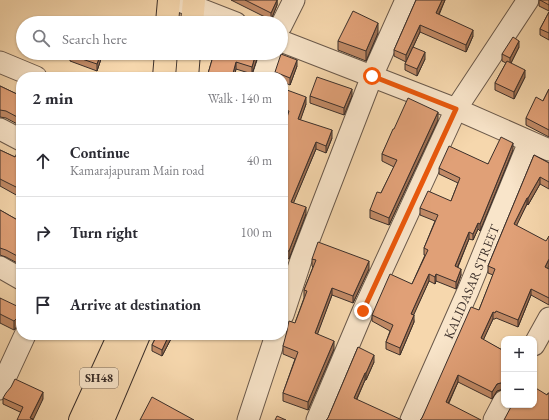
<!DOCTYPE html>
<meta charset="utf-8">
<style>
:root{--surface:#fff;--page:#f2f2f3;--text:#2b2b33;--muted:#7c7c81;--line:#e1e1e2}
body{margin:0;font-family:"EB Garamond",serif;background:var(--page);color:var(--text)}
.controls{position:absolute;right:12px;bottom:12px;display:grid;overflow:hidden;border-radius:8px;box-shadow:0 1px 3px #0004}
.controls button{width:36px;height:36px;display:grid;place-items:center;padding:0;border:0;border-bottom:1px solid var(--line);background:var(--surface);color:var(--text);font:20px sans-serif}
.stop{position:absolute;width:12px;height:12px;margin:-9px;border:3px solid #ea580c;border-radius:50%;background:#fff}
.stop.end{background:#ea580c;border-color:#fff;box-shadow:0 1px 4px #0008}
.list{margin:0;padding:0;list-style:none}
h2{display:flex;justify-content:space-between;align-items:center;height:52px;margin:0;padding:0 16px;font-size:17px}
h2 small{font-size:13px;font-weight:400;color:var(--muted)}
.list li{display:grid;grid-template-columns:26px 1fr auto;gap:12px;align-items:center;box-sizing:border-box;height:72px;padding:0 16px;border-top:1px solid var(--line)}
.list b{display:block;font-size:15px;white-space:nowrap}
.list p{margin:0;font-size:13px;white-space:nowrap;color:var(--muted)}
.list em{font-size:13px;font-style:normal;color:var(--muted)}
.icon{flex:none;width:22px;height:22px;fill:none;stroke:currentColor;stroke-width:2;stroke-linecap:round;stroke-linejoin:round}
.map{position:relative;flex:none;width:549px;height:420px;overflow:hidden}
.search{position:absolute;background:var(--surface);box-shadow:0 1px 3px #0004;left:16px;top:16px;width:272px;height:44px;display:flex;align-items:center;gap:10px;box-sizing:border-box;padding:0 14px;border-radius:22px;color:var(--muted);font-size:15px}
.panel{position:absolute;background:var(--surface);box-shadow:0 1px 3px #0004;left:16px;top:72px;width:272px;height:268px;border-radius:16px}
.map>svg:first-child{display:block}
.lines{fill:none;stroke-linecap:round;stroke-linejoin:round}
.minor-casing{stroke:#6a594b;stroke-width:23}
.major-casing{stroke:#3b2f2a;stroke-width:24}
.minor{stroke:#f9e5ca;stroke-width:21}
.major{stroke:#f6d7ad;stroke-width:22}
.wall{fill:#c18a66;stroke:#3b2f2a}
.shaded-wall{fill:#9d7053;stroke:#3b2f2a}
.building{fill:#e0a077;stroke:#3b2f2a}
.route{stroke:#ea580c;stroke-width:5}
.labels{text-anchor:middle;stroke-width:3;stroke-linejoin:round;paint-order:stroke}
.shield{fill:#f9e5ca;stroke:#74665a;stroke-width:1}
.shield-label{font-size:12px;font-weight:bold;fill:#3b2f2a}
.street-label{font-size:13px;fill:#3b2f2a;stroke:#f9e5ca}
</style>
<div class="map">
<svg width="549" height="420" viewBox="0 0 549 420">
<rect width="100%" height="100%" fill="#f6d7ad"/>
<filter id="stains"><feTurbulence type="fractalNoise" baseFrequency=".005" numOctaves="4"/><feColorMatrix values="0 0 0 0 .2 0 0 0 0 .09 0 0 0 0 .02 0 0 0 .5 -.17"/></filter>
<radialGradient id="worn" r=".72"><stop offset=".6" stop-color="#630" stop-opacity="0"/><stop offset="1" stop-color="#630" stop-opacity=".3"/></radialGradient>
<g class="lines">
<defs>
<g id="minor">
<polyline points="177,0 236,23"/>
<polyline points="281,26 294,0"/>
<polyline points="281,41 456,109 549,150"/>
<polyline points="0,62 36,77"/>
<polyline points="263,77 271,53"/>
<polyline points="0,129 21,140"/>
<polyline points="0,267 21,279"/>
<polyline points="283,315 301,260 372,76 406,0"/>
<polyline points="534,345 549,318"/>
<polyline points="0,389 25,335"/>
<polyline points="248,420 276,335"/>
<polyline points="317,420 363,311 456,109 528,0"/>
<path id="s1" d="M411 420 468 291 529 142"/>
<polyline points="494,420 504,401"/>
</g>
<g id="major">
<polyline points="167,23 169,0"/>
<polyline points="192,23 194,0"/>
<polyline points="164,77 166,53"/>
<polyline points="187,77 189,53"/>
<polyline points="80,420 119,335"/>
<polyline points="103,420 139,335"/>
</g>
</defs>
<use href="#minor" class="minor-casing"/>
<use href="#major" class="major-casing"/>
<use href="#minor" class="minor"/>
<use href="#major" class="major"/>
</g>
<g class="wall">
<polygon points="231,0 277,0 277,5 271,20"/>
<polygon points="416,0 445,0 439,15 473,36 466,52 420,32 413,47 425,59 417,76 405,70 405,64 406,62 394,56 394,50"/>
<polygon points="539,0 549,0 549,11 539,6"/>
<polygon points="549,12 549,40 540,35 540,29"/>
<polygon points="378,33 366,61 338,50 338,41"/>
<polygon points="519,47 511,63 525,77 514,99 495,90 495,83 506,63 502,61 502,54"/>
<polygon points="70,53 103,53 97,71 70,61"/>
<polygon points="214,53 259,53 252,74 236,69 234,77 207,77"/>
<polygon points="297,66 290,85 283,82 283,77 275,77 275,72"/>
<polygon points="0,86 21,96 21,126 6,118 0,117"/>
<polygon points="549,89 549,137 526,125 526,118 543,101"/>
<polygon points="310,96 352,96 344,115 310,103"/>
<polygon points="283,101 306,104 300,120 332,138 326,153 316,149 293,203 306,214 289,259 287,258 285,264 283,263 283,130 287,118 283,116"/>
<polygon points="438,120 389,225 370,218 370,210 381,193 394,167 382,161 382,154 394,129"/>
<polygon points="0,150 15,157 21,155 21,190 18,196 0,186"/>
<polygon points="513,150 480,231 478,229 473,240 469,239 458,267 461,275 456,289 436,281 435,284 429,281 413,315 414,322 400,355 386,349 386,342 390,331 372,321 372,315 412,284 425,255 424,255 424,248 435,221 420,215 420,208 451,201 458,183 439,174 439,168 488,164"/>
<polygon points="534,155 549,163 549,189 540,184 528,205 527,204 516,225 548,268 549,269 549,305 531,295 518,327 496,318 495,319 493,319 483,340 504,351 504,389 497,391 492,399 458,382 449,403 422,418 479,310 493,275 488,273 488,266"/>
<polygon points="0,210 21,222 21,265 6,257 0,255"/>
<polygon points="312,259 369,269 353,303 332,295 317,334 334,349 308,410 283,401 283,393 295,359 283,354 283,346 295,323 304,298 304,290 313,267 312,266"/>
<polygon points="0,298 18,325 14,330 0,323"/>
<polygon points="157,335 173,335 162,356 152,351 152,345"/>
<polygon points="190,335 199,335 198,337"/>
<polygon points="358,347 374,362 366,380 365,380 357,399 328,418"/>
<polygon points="3,398 43,399 20,412 3,404"/>
</g>
<g class="shaded-wall">
<polygon points="277,0 277,5 271,20 271,13"/>
<polygon points="442,0 445,0 436,20 436,13"/>
<polygon points="378,23 378,33 366,61 366,51"/>
<polygon points="420,25 420,32 406,62 406,55"/>
<polygon points="473,30 473,36 466,52 466,45"/>
<polygon points="519,41 519,47 510,65 510,58"/>
<polygon points="425,52 425,59 417,76 417,69"/>
<polygon points="101,53 103,53 97,71 97,64"/>
<polygon points="256,53 259,53 252,74 252,67"/>
<polygon points="297,60 297,66 290,85 290,78"/>
<polygon points="236,62 236,69 234,77 232,77"/>
<polygon points="525,70 525,77 514,99 514,92"/>
<polygon points="352,89 352,96 344,115 344,108"/>
<polygon points="306,97 306,104 298,127 298,119"/>
<polygon points="438,112 438,120 389,225 389,218"/>
<polygon points="332,130 332,138 326,153 326,146"/>
<polygon points="316,142 316,149 291,209 291,202"/>
<polygon points="513,143 513,150 480,231 480,224"/>
<polygon points="540,177 540,184 528,205 528,198"/>
<polygon points="21,183 21,190 18,196 18,188"/>
<polygon points="527,198 527,204 514,231 514,224"/>
<polygon points="306,207 306,214 289,259 289,251"/>
<polygon points="478,223 478,229 473,240 473,234"/>
<polygon points="469,232 469,239 455,273 455,266"/>
<polygon points="287,251 287,258 285,264 285,257"/>
<polygon points="549,259 549,266 545,274 545,267"/>
<polygon points="369,261 369,269 353,303 353,296"/>
<polygon points="461,269 461,275 456,289 456,282"/>
<polygon points="429,274 429,281 411,321 411,314"/>
<polygon points="436,274 436,281 435,284 435,277"/>
<polygon points="332,288 332,295 315,341 315,333"/>
<polygon points="531,289 531,295 518,327 518,320"/>
<polygon points="493,312 493,319 481,345 481,338"/>
<polygon points="21,315 21,324 18,325 14,330 14,321 18,317"/>
<polygon points="414,315 414,322 400,355 400,348"/>
<polygon points="169,335 173,335 162,356 162,350"/>
<polygon points="334,341 334,349 308,410 308,402"/>
<polygon points="374,355 374,362 366,380 366,373"/>
<polygon points="365,373 365,380 354,405 354,398"/>
<polygon points="458,375 458,382 446,408 446,402"/>
<polygon points="503,382 503,389 497,391 492,399 492,392 497,384"/>
<polygon points="43,392 43,399 33,420 30,420 30,418"/>
</g>
<g class="building">
<polygon points="245,0 277,0 271,13"/>
<polygon points="416,0 442,0 436,13 473,30 466,45 420,25 406,55 394,50"/>
<polygon points="540,0 549,0 549,5"/>
<polygon points="353,11 378,23 366,51 338,41"/>
<polygon points="549,12 549,33 540,29"/>
<polygon points="513,37 519,41 510,58 502,54"/>
<polygon points="413,47 425,52 417,69 405,64"/>
<polygon points="70,53 101,53 97,64 70,55"/>
<polygon points="214,53 256,53 252,67 236,62 232,77 207,77"/>
<polygon points="281,54 297,60 290,78 275,72"/>
<polygon points="507,61 525,70 514,92 495,83"/>
<polygon points="317,77 352,89 344,108 310,96"/>
<polygon points="0,86 21,96 21,119 6,111 0,110"/>
<polygon points="549,89 549,130 526,118 536,97 543,101"/>
<polygon points="287,90 306,97 298,119 332,130 326,146 316,142 291,202 306,207 289,251 287,251 285,257 283,256 283,130 289,111 283,109 283,101"/>
<polygon points="408,98 438,112 389,218 370,210 377,192 381,193 397,160 382,154 393,129 394,129"/>
<polygon points="501,137 513,143 480,224 478,223 473,234 469,232 455,266 461,269 456,282 436,274 435,277 429,274 411,314 414,315 400,348 386,342 393,325 372,315 390,274 412,284 428,250 424,248 438,215 420,208 428,191 451,201 460,178 439,168 449,146 488,164"/>
<polygon points="0,150 15,157 17,153 21,155 21,183 18,188 0,179"/>
<polygon points="534,155 549,163 549,182 540,177 528,198 527,198 514,224 546,241 549,236 549,259 545,267 549,269 549,298 531,289 518,320 496,311 495,313 493,312 481,338 504,351 504,382 497,384 492,392 458,375 446,402 481,420 420,420 422,418 471,307 479,310 495,269 488,266"/>
<polygon points="0,210 21,222 21,258 6,250 0,248"/>
<polygon points="318,242 369,261 353,296 332,288 315,333 334,341 308,402 283,393 298,352 283,346 287,331 288,325 289,321 295,323 307,291 304,290 316,260 312,259"/>
<polygon points="0,298 21,308 21,315 18,317 14,321 0,314"/>
<polygon points="157,335 169,335 162,350 152,345"/>
<polygon points="358,347 374,355 366,373 365,373 354,398 402,420 326,420 328,418"/>
<polygon points="15,379 43,392 30,418 33,419 32,420 17,420 23,407 3,398 6,393 11,387"/>
<polygon points="534,387 547,395 548,393 549,393 549,420 504,420 512,405 534,405"/>
<polygon points="152,397 194,420 140,420"/>
<polygon points="277,416 286,420 275,420"/>
</g>
<g class="lines">
<polyline class="route" points="363,311 456,109 372,76"/>
</g>
<g class="labels">
<rect class="shield" x="80" y="368" width="38" height="20" rx="3"/>
<g class="shield-label">
<text x="99" y="382">SH48</text>
</g>
<g class="street-label">
<text dy="5" stroke="none"><textPath href="#s1" startOffset="151">KALIDASAR STREET</textPath></text>
</g>
</g>
<rect width="100%" height="100%" filter="url(#stains)"/>
<rect width="100%" height="100%" fill="url(#worn)"/>
</svg>
<div class="controls">
<button>+</button>
<button>−</button>
</div>
<div class="stop" style="left:372px;top:76px"></div>
<div class="stop end" style="left:363px;top:311px"></div>
<div class="search"><svg class="icon" aria-label="search" viewBox="0 0 24 24"><circle cx="10" cy="10" r="6"/><path d="M15 15l6 6"/></svg>Search here</div>
<section class="panel">
<h2>2 min<small>Walk · 140 m</small></h2>
<ul class="list">
<li><svg class="icon" aria-label="ahead" viewBox="0 0 24 24"><path d="M12 20V5M6 11l6-6 6 6"/></svg><div><b>Continue</b><p>Kamarajapuram Main road</p></div><em>40 m</em></li>
<li><svg class="icon" aria-label="right" viewBox="0 0 24 24"><path d="M7 20v-9h11M14 6l5 5-5 5"/></svg><div><b>Turn right</b></div><em>100 m</em></li>
<li><svg class="icon" aria-label="arrive" viewBox="0 0 24 24"><path d="M6 21V4h12l-3 4 3 4H6"/></svg><div><b>Arrive at destination</b></div></li>
</ul>
</section>
</div>
